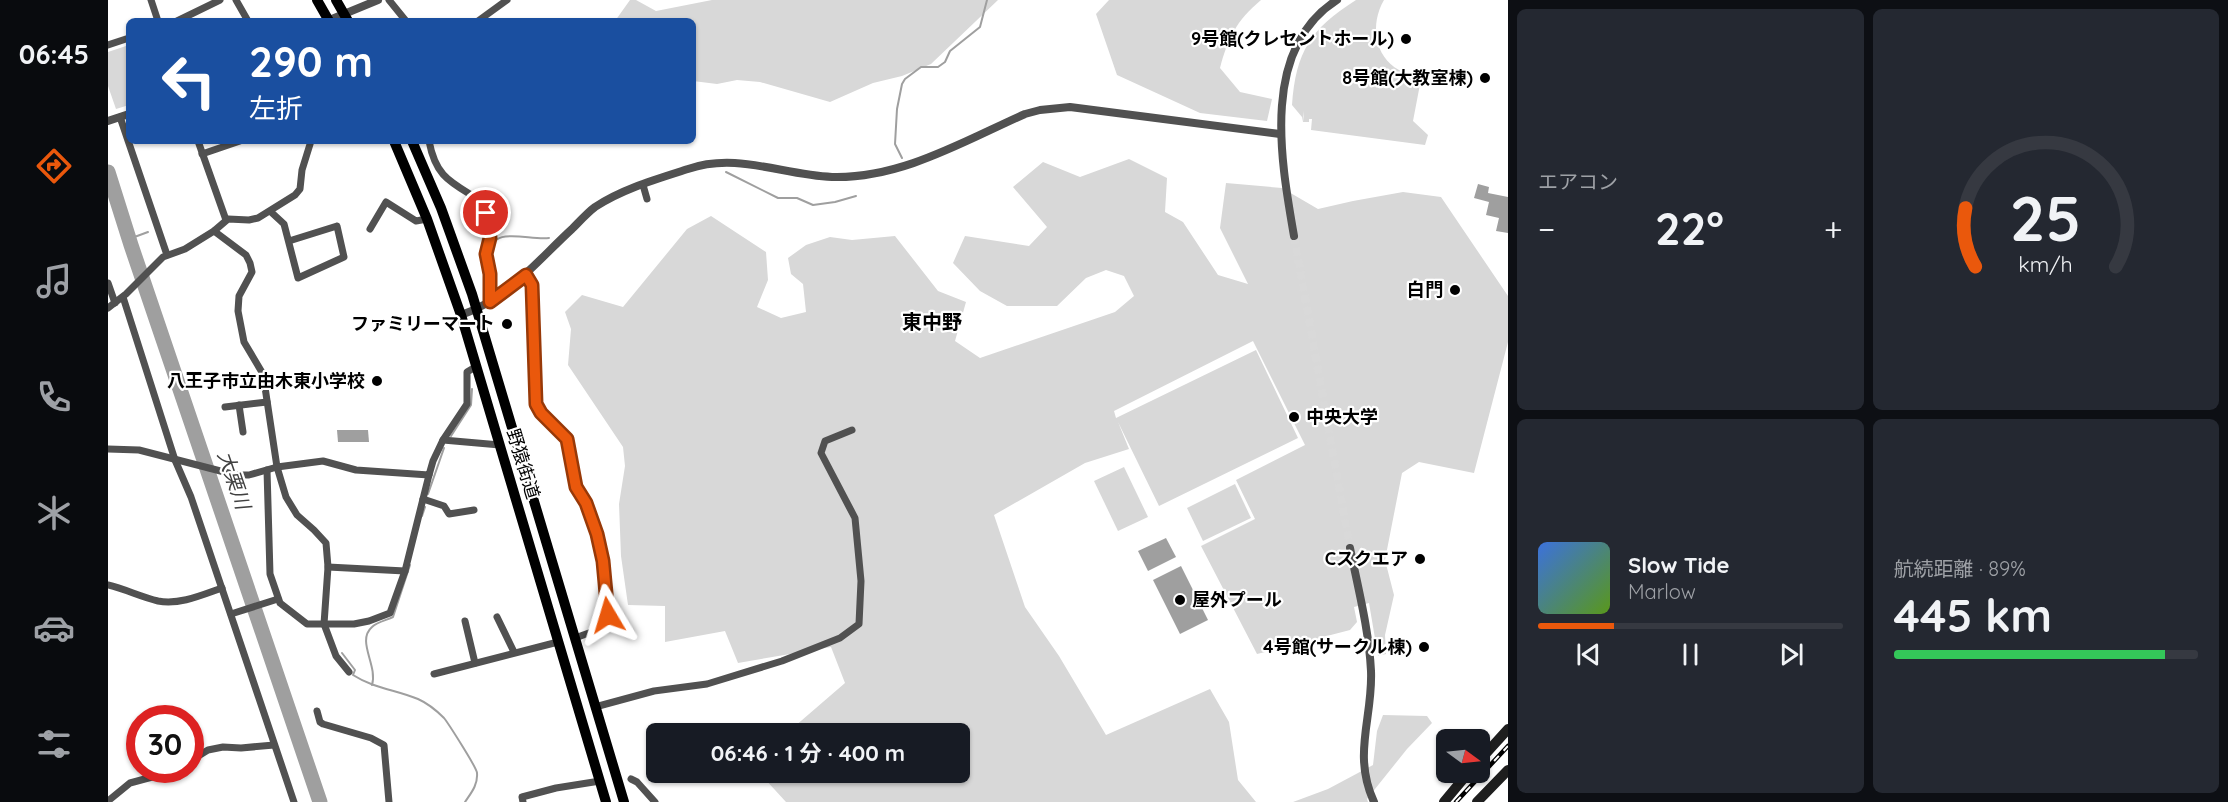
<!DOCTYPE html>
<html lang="ja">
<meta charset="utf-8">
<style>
body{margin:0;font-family:Quicksand,"Noto Sans JP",sans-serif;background:#242831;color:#f1f3f6;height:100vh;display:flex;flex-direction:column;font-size:22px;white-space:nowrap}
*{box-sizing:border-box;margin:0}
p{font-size:20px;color:#9ea1a6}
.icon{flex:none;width:33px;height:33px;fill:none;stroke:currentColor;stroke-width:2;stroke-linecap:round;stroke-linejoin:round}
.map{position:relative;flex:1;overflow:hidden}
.details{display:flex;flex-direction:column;gap:9px;padding:9px;background:#0d0f14;width:720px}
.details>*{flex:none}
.guide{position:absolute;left:18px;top:18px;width:570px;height:126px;border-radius:9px;box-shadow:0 2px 4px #0004;background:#1a4fa0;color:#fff;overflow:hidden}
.needle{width:39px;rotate:105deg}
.tools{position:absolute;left:1328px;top:729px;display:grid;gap:12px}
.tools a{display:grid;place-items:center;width:54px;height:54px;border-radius:9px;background:#171b24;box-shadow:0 2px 4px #0004;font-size:30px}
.speed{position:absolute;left:18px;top:705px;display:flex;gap:12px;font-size:30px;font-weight:700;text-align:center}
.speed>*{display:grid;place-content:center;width:78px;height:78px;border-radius:50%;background:#171b24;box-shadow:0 2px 4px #0004;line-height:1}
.speed .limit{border:9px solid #d22;background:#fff;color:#111}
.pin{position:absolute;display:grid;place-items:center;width:51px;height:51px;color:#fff;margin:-26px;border:3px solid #fff;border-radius:50%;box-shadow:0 2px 6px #0007}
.me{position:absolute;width:66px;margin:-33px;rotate:353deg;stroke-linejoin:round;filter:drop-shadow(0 0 4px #0008)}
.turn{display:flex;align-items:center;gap:21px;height:126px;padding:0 24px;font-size:27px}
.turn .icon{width:78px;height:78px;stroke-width:2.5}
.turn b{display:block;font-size:42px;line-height:51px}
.big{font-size:45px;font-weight:700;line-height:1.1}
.details .widget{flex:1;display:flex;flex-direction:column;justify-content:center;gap:9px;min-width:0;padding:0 21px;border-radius:9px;background:#242831}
.details .dial{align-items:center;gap:0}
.dial svg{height:156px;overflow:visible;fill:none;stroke:#363941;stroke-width:7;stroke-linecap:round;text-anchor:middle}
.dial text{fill:#f1f3f6;stroke:none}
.song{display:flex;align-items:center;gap:18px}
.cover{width:72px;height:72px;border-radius:9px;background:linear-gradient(135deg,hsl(220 70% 55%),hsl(90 70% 35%))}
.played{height:6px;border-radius:3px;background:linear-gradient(90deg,#ea580c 25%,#363941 25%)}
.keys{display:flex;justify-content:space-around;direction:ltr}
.heat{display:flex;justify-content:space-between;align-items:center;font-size:33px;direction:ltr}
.charge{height:9px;border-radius:4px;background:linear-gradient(90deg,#34c759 89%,#363941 0)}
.details .tiles{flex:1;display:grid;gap:9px;grid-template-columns:repeat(2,1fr)}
.trip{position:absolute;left:538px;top:723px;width:324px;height:60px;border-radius:9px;background:#171b24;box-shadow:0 2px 4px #0004;font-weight:700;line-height:60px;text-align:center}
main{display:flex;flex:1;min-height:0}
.tab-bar{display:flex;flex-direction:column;width:108px;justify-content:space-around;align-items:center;background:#090b0e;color:#9ea1a6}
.tab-bar .icon{width:42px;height:42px}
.tab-bar .selected{color:#ea580c}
.tab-bar b{font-size:27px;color:#f1f3f6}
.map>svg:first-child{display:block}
.green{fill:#d8d8d8}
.water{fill:#9f9f9f}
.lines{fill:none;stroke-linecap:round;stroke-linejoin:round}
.stream{stroke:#9f9f9f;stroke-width:2}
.river{stroke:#9f9f9f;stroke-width:15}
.tertiary-tunnel{stroke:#d9d9d9;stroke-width:8;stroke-dasharray:8 4;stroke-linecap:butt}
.minor{stroke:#515151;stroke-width:7}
.tertiary{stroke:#515151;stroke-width:8}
.secondary{stroke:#1e1e1e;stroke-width:10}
.primary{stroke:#000;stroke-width:10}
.rail-casing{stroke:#000;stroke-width:4.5}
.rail{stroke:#fff;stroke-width:2;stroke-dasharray:7;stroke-linecap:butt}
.route-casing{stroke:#983908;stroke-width:15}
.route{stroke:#ea580c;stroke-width:10}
.poi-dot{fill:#000;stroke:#fff;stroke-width:2}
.labels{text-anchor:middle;stroke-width:4.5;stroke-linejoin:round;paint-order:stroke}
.poi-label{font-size:18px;font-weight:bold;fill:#000;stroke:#fff;text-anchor:end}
.street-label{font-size:18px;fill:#000;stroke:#fff}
.neighbourhood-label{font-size:20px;font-weight:bold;fill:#000;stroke:#fff}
.water-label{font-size:20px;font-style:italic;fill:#404040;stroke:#fff}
</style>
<main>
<nav class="tab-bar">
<b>06:45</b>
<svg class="icon selected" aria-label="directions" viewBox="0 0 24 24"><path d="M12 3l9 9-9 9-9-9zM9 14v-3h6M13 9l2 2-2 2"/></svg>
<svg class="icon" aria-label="music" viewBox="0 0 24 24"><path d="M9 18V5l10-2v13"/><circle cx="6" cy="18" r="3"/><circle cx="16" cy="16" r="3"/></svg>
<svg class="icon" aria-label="phone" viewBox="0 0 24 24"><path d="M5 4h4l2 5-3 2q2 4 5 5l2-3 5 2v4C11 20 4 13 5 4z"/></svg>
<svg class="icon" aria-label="climate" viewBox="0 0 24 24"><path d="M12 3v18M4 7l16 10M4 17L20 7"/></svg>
<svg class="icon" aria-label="car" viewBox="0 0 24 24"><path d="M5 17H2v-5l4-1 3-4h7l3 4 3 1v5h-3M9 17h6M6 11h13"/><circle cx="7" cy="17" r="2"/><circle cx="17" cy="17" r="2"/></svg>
<svg class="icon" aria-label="filters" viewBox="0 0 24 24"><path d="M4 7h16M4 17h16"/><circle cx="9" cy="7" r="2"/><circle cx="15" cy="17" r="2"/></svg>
</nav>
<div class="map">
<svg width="1400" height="802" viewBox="0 0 1400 802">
<rect width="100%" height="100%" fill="#fff"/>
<!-- green -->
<g class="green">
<polygon points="522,0 528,0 548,11 604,0 890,0 823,64 794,76 765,83 722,102 652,82 629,80 609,84 585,81 585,21 507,21"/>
<path d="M1001,0H1153C1128,21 1120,38 1112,68L1132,92L1164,99L1159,121L1092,113L1009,75L988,14Z"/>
<path d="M1248,0H1276C1262,24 1266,56 1291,70C1298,74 1306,76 1313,79L1305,121L1320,135L1317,145L1203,130L1204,119H1201V122H1195L1196,111L1194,122V117L1184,105C1188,52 1202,29 1248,0Z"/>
<polygon points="21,45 21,105 8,109 0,86 0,52"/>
<polygon points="1021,159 1059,178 1057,212 1075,222 1110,275 1140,284 1112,228 1118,183 1174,188 1210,209 1245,201 1295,192 1333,197 1400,296 1400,342 1366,473 1311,462 1294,473 1277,560 1286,595 1277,635 1278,654 1270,656 1261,603 1246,607 1249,622 1242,630 1149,654 1093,546 1147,519 1128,480 1197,445 1145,341 1006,411 1008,418 1148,350 1190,438 1051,506 1010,422 1021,449 977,463 886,515 917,607 951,656 998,735 1102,689 1121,722 1130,780 1148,802 678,802 656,778 658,773 852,772 852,734 679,733 737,683 723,647 630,663 617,631 557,642 557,606 520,605 513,556 511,504 517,466 515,447 460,365 463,329 457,312 474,295 515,307 579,229 603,216 658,252 660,280 649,307 673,318 698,312 695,284 683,274 680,258 698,245 722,237 744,240 787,236 830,291 858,302 847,341 872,358 1007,312 1026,296 1016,276 998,270 978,278 949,306 899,306 872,291 845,263 857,236 921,246 939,227 905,187 935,162 972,177"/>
<polygon points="1016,467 1040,517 1010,531 986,481"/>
<polygon points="1127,484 1143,518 1095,541 1079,508"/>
<polygon points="1275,715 1319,716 1324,723 1299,749 1259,799 1260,802 1185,802 1220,789 1265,765 1269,731"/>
</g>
<!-- water -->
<g class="water">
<polygon points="1370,184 1381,187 1380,193 1400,197 1400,233 1388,231 1391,218 1378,215 1381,202 1366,198"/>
<polygon points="229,430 260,430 261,442 230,442"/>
<polygon points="1058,538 1068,557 1040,571 1030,551"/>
<polygon points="1073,566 1100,620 1072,634 1045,580"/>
</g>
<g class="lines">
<!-- stream -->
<g class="stream">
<polyline points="794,158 787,144 789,109 794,84 797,79 813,67 830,67 837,62 842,51 872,27 879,0"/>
<polyline points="618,172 670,198 689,198 705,205 727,202 748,196"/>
<polyline points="21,239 40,232"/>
<path d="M387,288C386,277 382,266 382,255C382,224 421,241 441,238"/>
<polyline points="343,436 363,405 364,389"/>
<polyline points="320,494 336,448"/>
<polyline points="314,516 317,507"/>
<path d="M234,653L247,670L245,675C265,688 288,690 310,699C319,703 329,711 336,718C340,723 369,768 369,773C370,785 363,793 357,802"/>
<path d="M264,685C270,665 248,641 264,627C269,622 279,620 285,617L302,565"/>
</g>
<!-- river -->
<polyline class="river" points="0,172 23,245 212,802"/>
<!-- tertiary-tunnel -->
<polyline class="tertiary-tunnel" points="1186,236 1242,548"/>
<!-- minor -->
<g class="minor">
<polyline points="43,0 50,21"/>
<polyline points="128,0 140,21"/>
<polyline points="281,0 298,21"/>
<polyline points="69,21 112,0"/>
<polyline points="370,21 399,0"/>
<polyline points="0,45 21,38"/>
<polyline points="12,117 59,255"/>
<polyline points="90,141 118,220"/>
<path d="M321,141C328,178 343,182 373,201L378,213L382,234L378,254L382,274V302"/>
<polyline points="94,154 132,141"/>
<polyline points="535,185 539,199"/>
<polyline points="163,212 176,224 190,278 236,257 229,226 181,241"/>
<polyline points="262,229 278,202 308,221 319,219"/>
<polyline points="106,231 138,255 142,263 144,272 131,296 130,311 136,342 155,374 169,467 178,497 189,515 206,530 218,543 220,567 216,624 228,656 241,672"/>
<polyline points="418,275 424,285 428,404 433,413 459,439 468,487 478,503 495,561 500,619 492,629 467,638"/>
<polyline points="0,283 7,303"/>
<polyline points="15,297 67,460 83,497 186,802"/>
<polyline points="0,308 18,294 55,257 77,249 106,231 120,219 141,220 150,218 187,195 192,189 194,170 203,141"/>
<polyline points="131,405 135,432"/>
<polyline points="117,407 159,402"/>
<polyline points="335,440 359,404 359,372 369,366"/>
<polyline points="0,449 31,450 128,475 141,475 169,467 215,461 248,470 321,475 325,461 335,440 392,445"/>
<polyline points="159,470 162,574 172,603 199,624 246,624 261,621 282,613 297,571 321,475"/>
<polyline points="315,499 336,506 341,514 366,510"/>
<polyline points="220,567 297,571"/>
<path d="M0,585C17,589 33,597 50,601C72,605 94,595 114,588"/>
<polyline points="123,614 170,599"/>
<polyline points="389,617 406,652"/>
<polyline points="357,621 367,663"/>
<polyline points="326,674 450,642"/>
<polyline points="487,707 546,691 599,684 674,661 732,638 751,624 753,581 747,518 713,453 717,441 744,430"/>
<polyline points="209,711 212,722 215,724 263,738 276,745 281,802"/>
<polyline points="82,761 100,750 115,747 133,748 166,745"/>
<polyline points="523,779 529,782 547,802"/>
<polyline points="0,801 22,783 70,770"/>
<polyline points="415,802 414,797 448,788 492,781"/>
</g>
<!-- tertiary -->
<g class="tertiary">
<polyline points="219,21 270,0"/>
<polyline points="0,121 21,114"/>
<path d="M1186,236C1173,161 1152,49 1229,0"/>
<path d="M353,315C400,299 429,261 464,229C471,222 479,213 487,207C514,189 549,179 580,169C629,152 674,175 724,177C793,179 856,141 917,114L932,110L962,107L1172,134"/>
<path d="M1242,548C1250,588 1261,630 1263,671C1265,718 1244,754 1266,802"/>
</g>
<!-- secondary -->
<g class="secondary">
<polyline points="1371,761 1400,729"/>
<polyline points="1336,802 1361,772"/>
<polyline points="1369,802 1400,770"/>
</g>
<!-- primary -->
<g class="primary">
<polyline points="209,0 221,21"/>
<polyline points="228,0 240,21"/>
<polyline points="286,141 319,219 353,315 498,802"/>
<polyline points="304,141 333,208 364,294 516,802"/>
</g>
<!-- rail casing -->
<g class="rail-casing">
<polyline id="rail" points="1348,802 1400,746"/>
</g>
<!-- rail -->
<use href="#rail" class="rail"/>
</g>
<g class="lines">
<!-- route casing -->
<g class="route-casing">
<polyline id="route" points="378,213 382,238 378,254 382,274 382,302 418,275 424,285 428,404 433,413 459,439 468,487 478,503 489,534 495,561 500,615"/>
</g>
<!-- route -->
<use href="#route" class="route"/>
</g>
<!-- markers -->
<g class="poi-dot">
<circle cx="1298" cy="39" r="6"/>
<circle cx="1377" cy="78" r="6"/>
<circle cx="1347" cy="290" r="6"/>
<circle cx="399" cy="324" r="6"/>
<circle cx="269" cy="381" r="6"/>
<circle cx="1186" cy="417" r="6"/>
<circle cx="1312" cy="559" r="6"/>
<circle cx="1072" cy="600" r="6"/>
<circle cx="1316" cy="647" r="6"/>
</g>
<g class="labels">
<!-- poi labels -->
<g class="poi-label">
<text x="1286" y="45">9号館(クレセントホール)</text>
<text x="1365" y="84">8号館(大教室棟)</text>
<text x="1335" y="296">白門</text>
<text x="387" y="330">ファミリーマート</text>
<text x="257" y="387">八王子市立由木東小学校</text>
<text x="1198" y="423" text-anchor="start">中央大学</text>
<text x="1300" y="565">Cスクエア</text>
<text x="1084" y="606" text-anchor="start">屋外プール</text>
<text x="1304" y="653">4号館(サークル棟)</text>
</g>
<!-- street labels -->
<g class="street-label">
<text transform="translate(415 464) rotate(73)" y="6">野猿街道</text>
</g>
<!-- neighbourhood labels -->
<g class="neighbourhood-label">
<text x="824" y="329">東中野</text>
</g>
<!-- water labels -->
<g class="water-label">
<text transform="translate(126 480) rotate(71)" y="7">大栗川</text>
</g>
</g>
</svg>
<div class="tools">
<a><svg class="needle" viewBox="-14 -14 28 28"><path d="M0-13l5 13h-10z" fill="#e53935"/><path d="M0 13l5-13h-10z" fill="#9ea1a6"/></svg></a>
</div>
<div class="speed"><div class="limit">30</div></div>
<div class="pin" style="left:378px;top:213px;background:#d93025"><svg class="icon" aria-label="arrive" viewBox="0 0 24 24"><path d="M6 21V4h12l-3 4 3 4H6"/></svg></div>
<svg class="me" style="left:500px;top:615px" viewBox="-20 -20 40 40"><path d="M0-17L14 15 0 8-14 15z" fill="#ea580c" stroke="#fff" stroke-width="4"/></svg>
<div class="trip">06:46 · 1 分 · 400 m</div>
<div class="guide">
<div class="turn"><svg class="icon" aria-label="left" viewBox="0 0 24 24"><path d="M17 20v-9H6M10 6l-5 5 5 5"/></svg><div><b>290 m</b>左折</div></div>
</div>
</div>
<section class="details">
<div class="tiles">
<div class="widget"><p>エアコン</p>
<div class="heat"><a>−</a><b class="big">22°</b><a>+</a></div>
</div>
<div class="widget dial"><svg viewBox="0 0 100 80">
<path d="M14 69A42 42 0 1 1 86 69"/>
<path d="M14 69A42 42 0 0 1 9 39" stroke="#ea580c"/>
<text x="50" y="56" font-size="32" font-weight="700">25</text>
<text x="50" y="72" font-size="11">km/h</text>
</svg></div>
<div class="widget">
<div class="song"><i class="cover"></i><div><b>Slow Tide</b><p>Marlow</p></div></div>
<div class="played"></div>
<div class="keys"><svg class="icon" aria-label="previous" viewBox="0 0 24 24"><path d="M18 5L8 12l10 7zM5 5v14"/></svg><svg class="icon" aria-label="pause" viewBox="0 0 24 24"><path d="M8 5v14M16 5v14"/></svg><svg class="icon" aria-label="next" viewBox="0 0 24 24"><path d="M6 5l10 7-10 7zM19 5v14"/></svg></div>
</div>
<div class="widget"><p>航続距離 · 89%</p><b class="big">445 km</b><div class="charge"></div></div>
</div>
</section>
</main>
